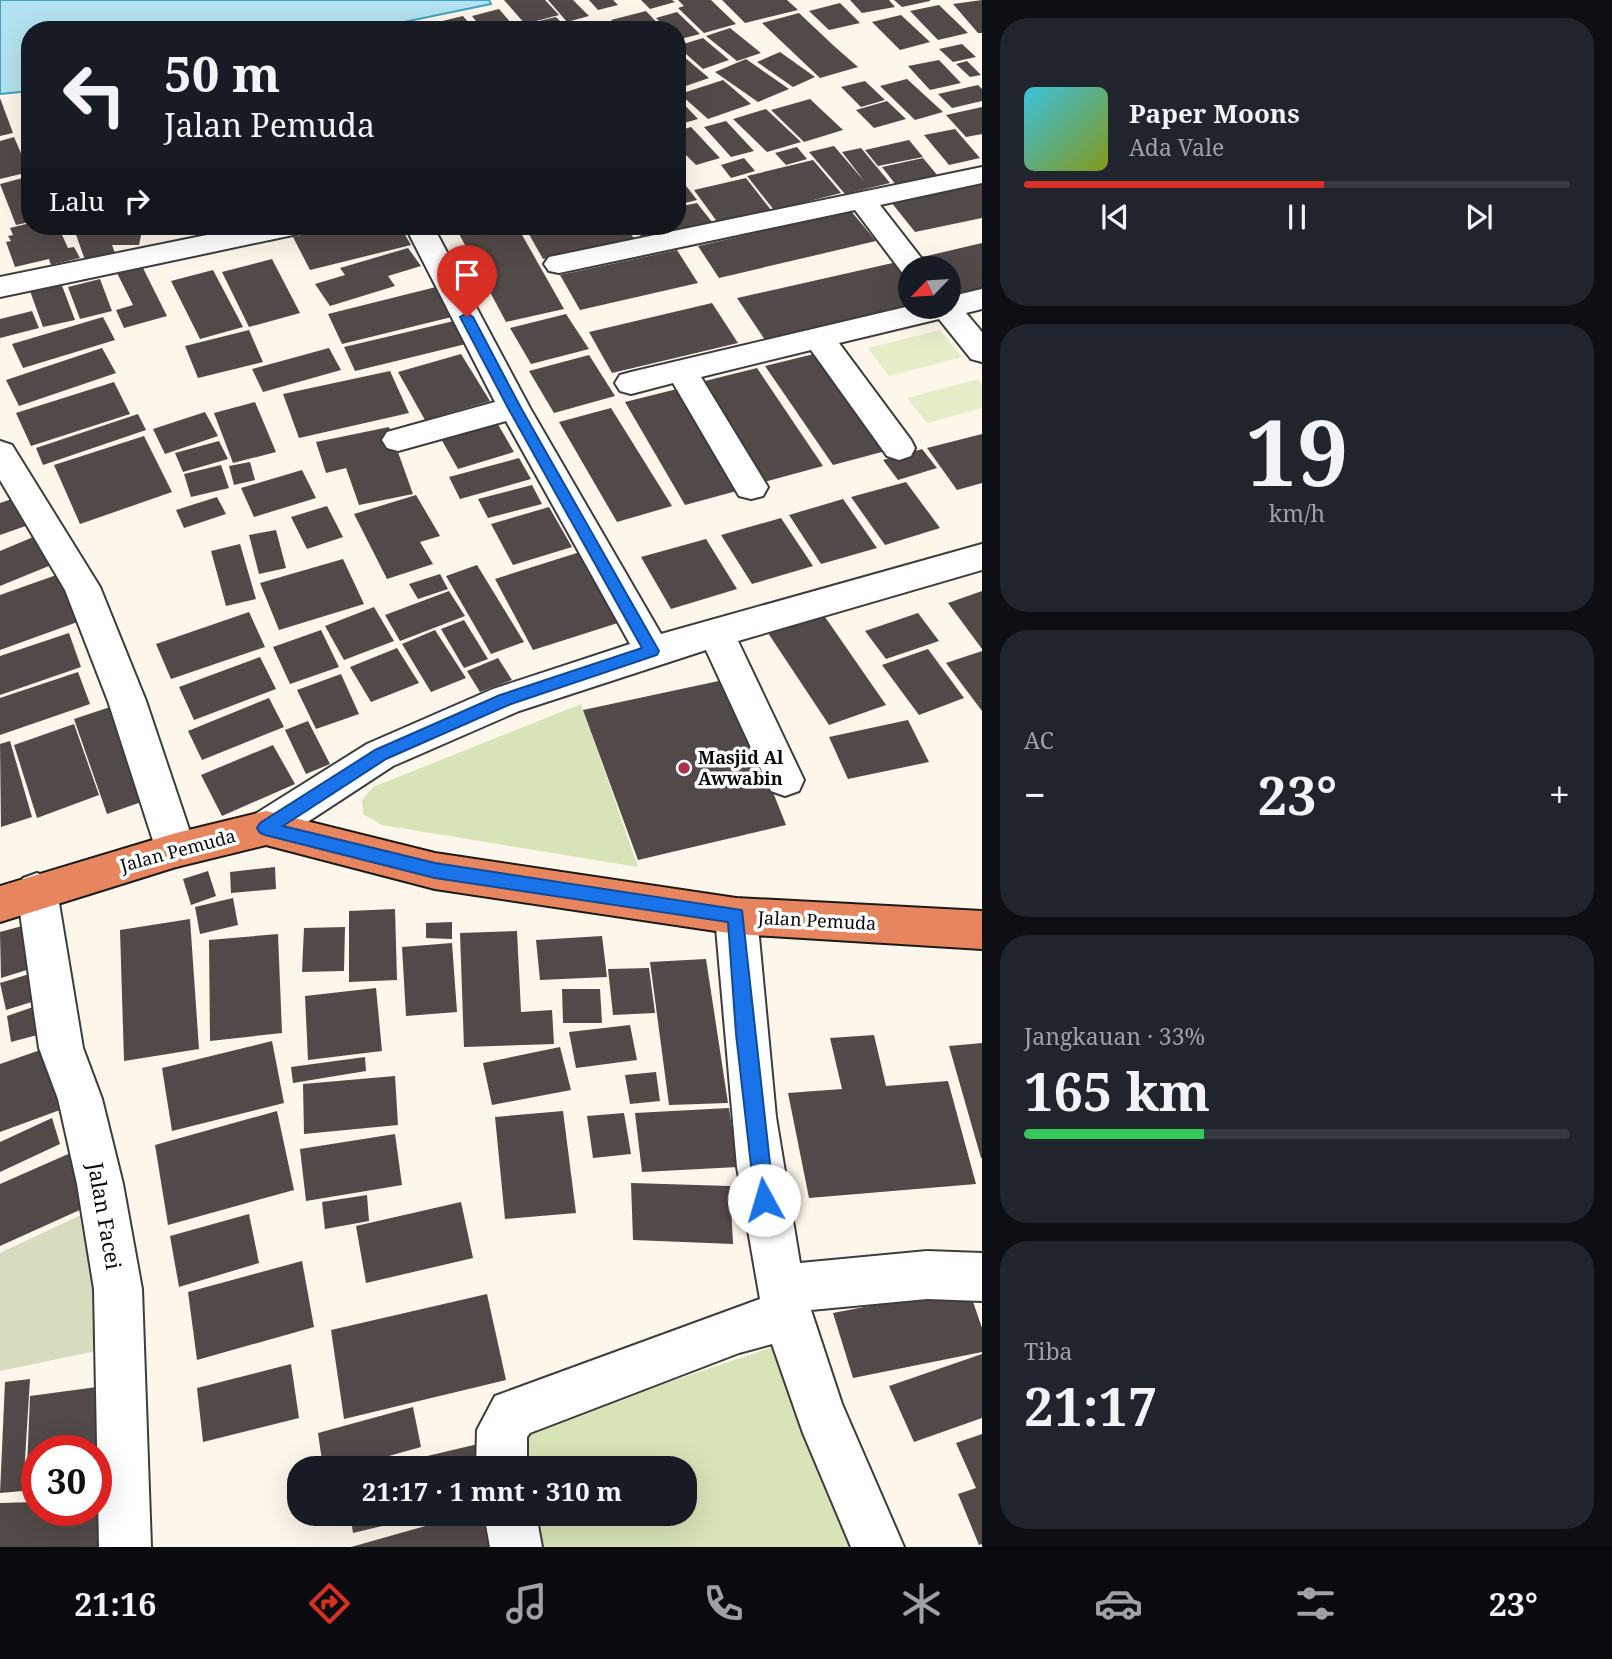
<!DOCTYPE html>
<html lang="id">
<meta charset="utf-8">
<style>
body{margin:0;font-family:"Noto Serif",serif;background:#20242c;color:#f1f3f6;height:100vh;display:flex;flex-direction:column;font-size:26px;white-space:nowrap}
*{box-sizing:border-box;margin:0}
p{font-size:23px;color:#9ea1a6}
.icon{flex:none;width:38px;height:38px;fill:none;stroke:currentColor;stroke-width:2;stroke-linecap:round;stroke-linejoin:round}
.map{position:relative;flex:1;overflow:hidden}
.drawer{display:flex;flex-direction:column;gap:18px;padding:18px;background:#0d0f14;width:630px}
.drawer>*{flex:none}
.top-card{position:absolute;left:21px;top:21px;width:665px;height:214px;border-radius:28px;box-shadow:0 7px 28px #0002;background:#171b24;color:#f1f3f6;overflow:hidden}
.needle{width:46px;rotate:245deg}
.tools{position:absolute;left:898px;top:256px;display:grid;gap:14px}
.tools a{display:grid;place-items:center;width:63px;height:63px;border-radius:50%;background:#171b24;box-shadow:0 7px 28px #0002;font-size:35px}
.speed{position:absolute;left:21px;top:1435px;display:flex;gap:14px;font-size:35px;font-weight:700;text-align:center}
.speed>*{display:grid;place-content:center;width:91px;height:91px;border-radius:50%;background:#171b24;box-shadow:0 7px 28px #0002;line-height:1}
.speed .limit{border:10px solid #d22;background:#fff;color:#111}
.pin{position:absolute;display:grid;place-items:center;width:60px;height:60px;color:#fff;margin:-72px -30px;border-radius:50% 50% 50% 0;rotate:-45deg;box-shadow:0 0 7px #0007}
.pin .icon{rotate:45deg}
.me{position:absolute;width:77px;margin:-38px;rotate:354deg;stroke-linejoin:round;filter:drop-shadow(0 0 5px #0008)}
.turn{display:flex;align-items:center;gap:24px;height:147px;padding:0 28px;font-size:32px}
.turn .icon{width:91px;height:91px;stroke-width:2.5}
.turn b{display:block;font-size:49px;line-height:60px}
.then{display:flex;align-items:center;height:66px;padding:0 28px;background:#0003;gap:14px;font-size:26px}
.big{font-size:52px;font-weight:700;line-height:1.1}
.drawer .widget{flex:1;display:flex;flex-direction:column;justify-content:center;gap:10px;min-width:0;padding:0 24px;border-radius:28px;background:#20242c}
.drawer .dial{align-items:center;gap:0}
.dial b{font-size:91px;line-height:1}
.song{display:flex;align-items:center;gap:21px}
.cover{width:84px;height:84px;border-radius:10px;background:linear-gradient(135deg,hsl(190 70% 55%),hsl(70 70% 35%))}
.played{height:7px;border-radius:4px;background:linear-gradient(90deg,#d93025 55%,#363941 55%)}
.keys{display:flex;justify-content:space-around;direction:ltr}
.heat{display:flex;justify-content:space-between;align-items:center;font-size:38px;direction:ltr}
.charge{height:10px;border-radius:5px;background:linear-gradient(90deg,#34c759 33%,#363941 0)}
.trip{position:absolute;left:287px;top:1456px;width:410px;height:70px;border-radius:28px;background:#171b24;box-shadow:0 7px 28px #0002;font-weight:700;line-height:70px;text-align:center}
.tabs{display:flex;height:112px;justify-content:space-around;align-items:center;background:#090b0e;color:#9ea1a6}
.tabs .icon{width:49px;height:49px}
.tabs .on{color:#d93025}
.tabs b{font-size:32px;color:#f1f3f6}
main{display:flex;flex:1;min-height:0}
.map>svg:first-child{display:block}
.green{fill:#d6e4b7}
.cemetery{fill:#d7dcbe}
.pitch{fill:#e5ecc8}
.water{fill:#b3e3f0;stroke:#41a3c0;stroke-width:2}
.building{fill:#524a48}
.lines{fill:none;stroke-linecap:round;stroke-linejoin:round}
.minor-casing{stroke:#3d3d3d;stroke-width:4}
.highway-casing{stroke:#1b1b1b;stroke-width:4}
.minor{fill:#fff;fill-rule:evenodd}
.highway{fill:#e7865e;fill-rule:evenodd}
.route{fill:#1a73e8;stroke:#114b97;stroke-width:2}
.poi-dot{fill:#ad304b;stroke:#fff;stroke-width:2.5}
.labels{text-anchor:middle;stroke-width:7;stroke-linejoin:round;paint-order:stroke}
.poi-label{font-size:18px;font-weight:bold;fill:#0a0a0a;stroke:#fff;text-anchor:start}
.street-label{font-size:18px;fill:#0a0a0a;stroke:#fff}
.near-street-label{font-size:21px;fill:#0a0a0a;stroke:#fff}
</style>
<main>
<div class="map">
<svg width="982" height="1547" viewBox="0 0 982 1547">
<rect width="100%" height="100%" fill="#fdf6ea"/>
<!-- green -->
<g class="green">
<polygon points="581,704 638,867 382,825 363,814 362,800 373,787"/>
<polygon points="773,1347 854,1547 530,1547 525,1514 684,1514 684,1468 518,1468 513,1440 528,1430"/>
</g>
<!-- cemetery -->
<polygon class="cemetery" points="83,1214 101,1350 0,1371 0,1253"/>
<!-- pitch -->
<g class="pitch">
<polygon points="940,330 962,357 889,376 868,348"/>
<polygon points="978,379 982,384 982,408 927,423 907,398"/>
</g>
<!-- water -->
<polygon class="water" points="0,0 489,0 491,4 365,30 266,30 242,23 224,23 174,30 30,30 30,91 0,94"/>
<!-- building -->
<g class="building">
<polygon points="504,0 545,0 559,15 525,24"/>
<polygon points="548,0 573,0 589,16 567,22"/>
<polygon points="589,0 613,0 618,5 598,10"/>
<polygon points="641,0 672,0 675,2 650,9"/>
<polygon points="678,0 711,0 736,24 704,33 678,8 684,6"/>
<polygon points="722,0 787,0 798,10 745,23"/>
<polygon points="850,0 889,0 895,7 862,13"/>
<polygon points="894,0 930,0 930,1 902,7"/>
<polygon points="982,0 982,33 978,33 953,4"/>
<polygon points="840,3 860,23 829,30 809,11"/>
<polygon points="939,5 968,33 938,40 910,11"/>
<polygon points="499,9 517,30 483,30 472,16"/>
<polygon points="646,11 664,30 620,30 611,20"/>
<polygon points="677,12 700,34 677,40 677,30 668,30 656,18"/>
<polygon points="799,13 834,46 858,67 820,78 762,23"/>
<polygon points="901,15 930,42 900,50 872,22"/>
<polygon points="463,16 475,30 444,30 438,22"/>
<polygon points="556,17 565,26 551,30 526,30 522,25"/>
<polygon points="300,21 305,30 284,30 281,25"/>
<polygon points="607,21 615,30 576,30 576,29"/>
<polygon points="730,28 761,53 737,61 706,36"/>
<polygon points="703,38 729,60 703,69 677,46"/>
<polygon points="962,44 976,57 953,62 939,49"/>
<polygon points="677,51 709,78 677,89"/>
<polygon points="780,52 815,77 793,87 757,62"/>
<polygon points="746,59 789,89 758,102 715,72"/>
<polygon points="939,60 961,83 930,90 908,66"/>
<polygon points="967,61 981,75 970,77 956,64"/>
<polygon points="907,79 943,112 915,120 880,86"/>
<polygon points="723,80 751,104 708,119 680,94"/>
<polygon points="865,81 885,100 861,107 841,87"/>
<polygon points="978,85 982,89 982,101 952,108 938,94"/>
<polygon points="677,97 698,119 677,125"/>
<polygon points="0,98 13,133 0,136"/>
<polygon points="810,99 843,130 804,142 771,110"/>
<polygon points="887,101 906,119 874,128 856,110"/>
<polygon points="982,107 982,134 966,137 946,115"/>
<polygon points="766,109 801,142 767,152 733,119"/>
<polygon points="726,121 754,151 731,157 704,127"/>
<polygon points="691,127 720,158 696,165 677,146 677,131"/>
<polygon points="955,129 980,158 949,165 924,135"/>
<polygon points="14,137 29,172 0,179 0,141"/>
<polygon points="909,140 923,157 878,166 865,150"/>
<polygon points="834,146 865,182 842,152 861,148 890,183 845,194 809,152"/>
<polygon points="797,147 807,159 786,165 775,153"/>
<polygon points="744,158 755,171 731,178 721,165"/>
<polygon points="923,158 938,176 896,185 882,167"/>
<polygon points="813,160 841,193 774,210 747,176"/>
<polygon points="677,174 697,200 677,205"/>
<polygon points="30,176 30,222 16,225 0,184"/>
<polygon points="746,178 771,210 718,223 694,190"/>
<polygon points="982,183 982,218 915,232 891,202"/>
<polygon points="697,203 712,222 643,239 633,226 677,226 677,207"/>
<polygon points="851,211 876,241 719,278 698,246"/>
<polygon points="30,223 30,226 58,226 68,248 74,247 80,258 51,265 49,259 15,267 6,242 11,241 8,236 13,235 10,228"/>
<polygon points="73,226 143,226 139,245 112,245 116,256 86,263"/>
<polygon points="338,226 400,226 411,245 310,270 293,237"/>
<polygon points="490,226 517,226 564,309 506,322 458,232"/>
<polygon points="542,226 626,226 635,240 543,259 526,229"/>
<polygon points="982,243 982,294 948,302 948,268 921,268 914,259"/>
<polygon points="408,248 421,266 388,276 395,286 330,306 315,284 345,275 340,268"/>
<polygon points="677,250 698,283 580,310 560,275"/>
<polygon points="272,259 300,313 249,327 222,272"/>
<polygon points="897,262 910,280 910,307 765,340 737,298"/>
<polygon points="141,264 167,316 124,328 116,310 133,305 116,271"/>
<polygon points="213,270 243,327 200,339 171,281"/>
<polygon points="100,279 112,311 80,319 68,287"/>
<polygon points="61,283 75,320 43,327 30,291"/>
<polygon points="444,285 460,315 342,344 328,314"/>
<polygon points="712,303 738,343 612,373 589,332"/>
<polygon points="32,311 39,328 0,338 0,319"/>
<polygon points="566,314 589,349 531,364 510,328"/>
<polygon points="103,317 115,340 23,368 12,344"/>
<polygon points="458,320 470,343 355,371 344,347"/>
<polygon points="249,330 263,362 198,378 185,346"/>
<polygon points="102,348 116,373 19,406 6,380"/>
<polygon points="329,348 341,370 263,392 252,369"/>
<polygon points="822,352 893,449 833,465 765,366"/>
<polygon points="461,354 490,401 425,420 398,372"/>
<polygon points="589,355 615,396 554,413 529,371"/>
<polygon points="757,368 823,466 764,482 701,382"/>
<polygon points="390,371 409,413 299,438 283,394"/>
<polygon points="114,382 130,414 31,446 16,413"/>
<polygon points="681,388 744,489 685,505 625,402"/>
<polygon points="255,402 276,452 233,463 214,413"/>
<polygon points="611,408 672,506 617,522 559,422"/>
<polygon points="205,412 218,436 165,454 153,429"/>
<polygon points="138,414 146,430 43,465 36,448"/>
<polygon points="496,421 514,452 458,469 440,437"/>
<polygon points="389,427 413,494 359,505 346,468 326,473 316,442"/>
<polygon points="982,434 982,483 957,490 927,448"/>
<polygon points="144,436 172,492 80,524 54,465"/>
<polygon points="219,441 228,459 183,472 175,453"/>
<polygon points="922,449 937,468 898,480 883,460"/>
<polygon points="519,458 531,479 460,499 449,477"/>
<polygon points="250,462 255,480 234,485 229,466"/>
<polygon points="221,465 229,488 191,497 184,474"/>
<polygon points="302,470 316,498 254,517 241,488"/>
<polygon points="906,482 940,528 885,545 851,497"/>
<polygon points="532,485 542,504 488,518 478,499"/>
<polygon points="24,495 37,522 0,535 0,503"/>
<polygon points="416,495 440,536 420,542 433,564 387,579 354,514"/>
<polygon points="217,497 226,514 184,528 176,510"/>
<polygon points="843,499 877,548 821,564 789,515"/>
<polygon points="327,506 343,537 307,549 291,517"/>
<polygon points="549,507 572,547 513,565 491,524"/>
<polygon points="781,518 813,566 752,584 721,535"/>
<polygon points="276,530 286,568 259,574 249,535"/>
<polygon points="45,532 61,561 0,586 0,551"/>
<polygon points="706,539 737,589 671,609 641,557"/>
<polygon points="240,544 256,599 226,606 211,551"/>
<polygon points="580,552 621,622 533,650 495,579"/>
<polygon points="343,559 364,604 279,630 260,583"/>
<polygon points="477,565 524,642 491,654 446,576"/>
<polygon points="62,573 83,620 0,650 0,595"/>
<polygon points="440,574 448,589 418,599 409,584"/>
<polygon points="449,591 465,616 400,641 385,615"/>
<polygon points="982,591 982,649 948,603"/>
<polygon points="374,607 394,641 344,660 325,626"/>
<polygon points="249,612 265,647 171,679 156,644"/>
<polygon points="918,613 939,641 886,659 865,631"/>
<polygon points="823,614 886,705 829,725 768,633"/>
<polygon points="464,620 488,659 464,668 441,629"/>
<polygon points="321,630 339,667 290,684 273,647"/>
<polygon points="435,630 466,678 431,692 402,644"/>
<polygon points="69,633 81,667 0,695 0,656"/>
<polygon points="397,648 419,683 371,702 350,667"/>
<polygon points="928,649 964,698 919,715 882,665"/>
<polygon points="982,651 982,711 946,663"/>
<polygon points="260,657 276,689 194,720 179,687"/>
<polygon points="498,658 512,680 480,692 467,671"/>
<polygon points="78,672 90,704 0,735 0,698"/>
<polygon points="341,674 359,714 316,729 297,690"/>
<polygon points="728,679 786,825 638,860 583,710"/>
<polygon points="269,698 284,727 202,760 188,731"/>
<polygon points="119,704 153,798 107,814 74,719"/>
<polygon points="908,720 929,762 848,779 829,737"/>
<polygon points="308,721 330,764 306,774 285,730"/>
<polygon points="74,724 99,795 37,818 14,745"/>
<polygon points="10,741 32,817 1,827 0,744"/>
<polygon points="273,745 295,784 222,816 201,775"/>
<polygon points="275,867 276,889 231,893 230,872"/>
<polygon points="208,871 216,896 191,905 183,879"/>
<polygon points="233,898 238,925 200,934 195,907"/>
<polygon points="395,909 397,980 349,982 349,911"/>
<polygon points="190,919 199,1049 124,1061 120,930"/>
<polygon points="452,922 452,939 426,938 426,923"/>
<polygon points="22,926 30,969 1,978 0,932"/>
<polygon points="345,927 344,971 302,972 304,928"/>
<polygon points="517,931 521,1012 552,1010 554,1044 464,1047 460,933"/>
<polygon points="278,934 282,1033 210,1041 209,940"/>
<polygon points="602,936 607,977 540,980 536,940"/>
<polygon points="452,943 457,1012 406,1016 402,947"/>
<polygon points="706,959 728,1103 669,1105 650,962"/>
<polygon points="649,968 655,1013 613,1015 608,969"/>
<polygon points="36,972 41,999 6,1010 0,983"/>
<polygon points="376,988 382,1051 308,1060 305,996"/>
<polygon points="562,989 600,989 602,1023 563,1023"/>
<polygon points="36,1006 41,1034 11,1042 7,1016"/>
<polygon points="630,1025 637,1060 576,1068 569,1032"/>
<polygon points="874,1035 886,1086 948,1081 976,1184 809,1198 788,1093 842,1089 830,1038"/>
<polygon points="272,1041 284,1103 172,1131 162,1068"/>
<polygon points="982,1043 982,1158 981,1158 949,1046"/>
<polygon points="560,1047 571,1090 492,1105 483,1063"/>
<polygon points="46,1048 60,1110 0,1132 0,1064"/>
<polygon points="365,1057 366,1071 293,1083 291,1067"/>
<polygon points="656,1072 660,1101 630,1104 625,1075"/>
<polygon points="395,1076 398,1125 304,1134 303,1084"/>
<polygon points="729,1108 738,1167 642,1172 635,1113"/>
<polygon points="277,1111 294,1190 168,1225 155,1145"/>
<polygon points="563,1111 576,1213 505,1219 495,1117"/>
<polygon points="624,1113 631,1154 593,1158 587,1116"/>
<polygon points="52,1118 60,1144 0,1172 0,1142"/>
<polygon points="395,1134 402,1185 306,1201 300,1149"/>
<polygon points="75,1151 93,1204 0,1246 0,1184"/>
<polygon points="631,1183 730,1186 733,1244 633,1240"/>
<polygon points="367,1195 369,1221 325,1229 322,1202"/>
<polygon points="461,1202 473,1258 366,1283 356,1226"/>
<polygon points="249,1214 259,1263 179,1287 170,1236"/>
<polygon points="302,1261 314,1327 197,1360 188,1292"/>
<polygon points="968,1287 982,1328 982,1352 853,1378 833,1313"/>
<polygon points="487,1294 506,1380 344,1419 331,1330"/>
<polygon points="982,1354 982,1418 914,1442 889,1386"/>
<polygon points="291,1364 299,1418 203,1442 197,1388"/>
<polygon points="30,1379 23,1491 0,1493 5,1382"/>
<polygon points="97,1387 96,1451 37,1451 37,1491 26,1492 30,1396"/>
<polygon points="413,1407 421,1447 346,1468 323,1468 318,1433"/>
<polygon points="982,1434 982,1544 979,1545 958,1494 976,1488 956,1443"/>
<polygon points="478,1444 483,1468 382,1468 381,1467"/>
<polygon points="96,1499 105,1499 101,1547 0,1547 0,1503 37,1502 37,1510 96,1510"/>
<polygon points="350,1514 428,1514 428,1515 353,1533"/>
<polygon points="468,1514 496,1514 503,1547 351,1547"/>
</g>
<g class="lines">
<!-- minor casing -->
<g class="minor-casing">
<g id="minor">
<polygon points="982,167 982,183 880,205 929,268 910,268 910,276 904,275 855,210 559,273 549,271 544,264 549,257 559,255"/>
<polygon points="251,226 307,226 303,232 293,235 0,297 0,277"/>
<polygon points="405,226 433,226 530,408 661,634 982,544 982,570 738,641 804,780 799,791 785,796 771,791 706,650 519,711 393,766 280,840 266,845 252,840 246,828 252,816 367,744 493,689 630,644 506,421 398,451 387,448 382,440 387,432 495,402"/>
<polygon points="982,289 982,309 966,313 982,332 982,362 971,359 939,319 839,343 911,440 915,448 911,456 899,460 887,456 811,350 701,377 768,487 763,496 751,499 739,496 673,383 631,394 620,391 615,383 620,375 631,372 910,306 948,306 948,297"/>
<polygon points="0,441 12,445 100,587 146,701 196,850 190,862 176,867 162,862 156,850 108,701 65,590 0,480"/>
<polygon points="37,873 51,878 57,891 83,1048 102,1099 123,1184 142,1289 151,1547 99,1547 94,1289 77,1184 58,1099 39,1048 17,891 23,878"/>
<polygon points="736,898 751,903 757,916 776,1117 800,1263 927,1251 982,1253 982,1301 927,1299 811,1310 842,1404 904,1547 851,1547 803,1433 772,1344 739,1353 530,1433 527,1437 527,1468 476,1468 477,1430 495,1396 760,1299 737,1167 715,916 721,903"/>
<polygon points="484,1514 536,1514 542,1547 490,1547"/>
</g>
</g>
<!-- highway casing -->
<g class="highway-casing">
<polygon id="highway" points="266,811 435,853 736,898 982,911 982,949 736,934 435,889 266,845 176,867 0,922 0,886 176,833"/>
</g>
<!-- minor -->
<use href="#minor" class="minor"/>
<!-- highway -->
<use href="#highway" class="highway"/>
</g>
<!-- route -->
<polygon class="route" points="467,313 473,317 521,408 659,651 657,655 511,704 386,759 283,826 435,863 742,910 774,1200 771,1207 764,1210 757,1207 755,1200 736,1034 728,922 435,878 265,835 260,833 257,828 260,823 375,750 500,695 642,648 508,408 460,317"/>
<!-- markers -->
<circle class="poi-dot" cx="684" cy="768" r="7"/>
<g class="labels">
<!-- poi labels -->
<g class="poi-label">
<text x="698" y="764">Masjid Al<tspan x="698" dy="21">Awwabin</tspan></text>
</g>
<!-- street labels -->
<g class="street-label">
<text transform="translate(178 851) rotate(-15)" y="6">Jalan Pemuda</text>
<text transform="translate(817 921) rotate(3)" y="6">Jalan Pemuda</text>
</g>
<!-- near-street labels -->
<g class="near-street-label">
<text transform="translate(104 1216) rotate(80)" y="7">Jalan Facei</text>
</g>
</g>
</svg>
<div class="tools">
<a><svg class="needle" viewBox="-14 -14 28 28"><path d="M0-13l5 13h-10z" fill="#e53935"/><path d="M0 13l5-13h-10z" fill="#9ea1a6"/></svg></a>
</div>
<div class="speed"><div class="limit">30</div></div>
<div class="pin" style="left:467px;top:317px;background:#d93025"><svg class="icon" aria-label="arrive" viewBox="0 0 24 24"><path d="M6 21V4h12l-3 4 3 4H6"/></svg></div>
<svg class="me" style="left:764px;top:1200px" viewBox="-20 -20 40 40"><circle r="19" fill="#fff"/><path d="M0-13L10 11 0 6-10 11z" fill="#1a73e8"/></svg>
<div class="trip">21:17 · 1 mnt · 310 m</div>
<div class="top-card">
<div class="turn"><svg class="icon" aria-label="left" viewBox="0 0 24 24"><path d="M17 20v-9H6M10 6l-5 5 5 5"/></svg><div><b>50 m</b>Jalan Pemuda</div></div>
<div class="then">Lalu<svg class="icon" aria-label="right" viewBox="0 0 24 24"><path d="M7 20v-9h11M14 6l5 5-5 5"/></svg></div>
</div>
</div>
<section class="drawer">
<div class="widget">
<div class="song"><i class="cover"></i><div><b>Paper Moons</b><p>Ada Vale</p></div></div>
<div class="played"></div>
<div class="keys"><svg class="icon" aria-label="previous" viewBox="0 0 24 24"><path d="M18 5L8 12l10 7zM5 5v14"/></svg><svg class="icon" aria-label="pause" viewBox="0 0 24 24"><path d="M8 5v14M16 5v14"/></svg><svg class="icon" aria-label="next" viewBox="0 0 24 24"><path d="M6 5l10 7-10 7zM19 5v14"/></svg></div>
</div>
<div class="widget dial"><b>19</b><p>km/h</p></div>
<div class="widget"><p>AC</p>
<div class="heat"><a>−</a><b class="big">23°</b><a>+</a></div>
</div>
<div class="widget"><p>Jangkauan · 33%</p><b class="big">165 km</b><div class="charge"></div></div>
<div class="widget"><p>Tiba</p><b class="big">21:17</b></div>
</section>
</main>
<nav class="tabs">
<b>21:16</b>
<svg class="icon on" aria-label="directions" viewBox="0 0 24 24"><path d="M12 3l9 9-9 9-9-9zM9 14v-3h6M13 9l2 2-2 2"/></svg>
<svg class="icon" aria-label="music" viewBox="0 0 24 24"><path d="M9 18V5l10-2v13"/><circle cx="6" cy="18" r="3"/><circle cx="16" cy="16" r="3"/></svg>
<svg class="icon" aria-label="phone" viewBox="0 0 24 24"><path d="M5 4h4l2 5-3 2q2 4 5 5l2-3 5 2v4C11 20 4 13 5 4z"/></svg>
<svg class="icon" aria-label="climate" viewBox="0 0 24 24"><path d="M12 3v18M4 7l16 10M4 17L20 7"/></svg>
<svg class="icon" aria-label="car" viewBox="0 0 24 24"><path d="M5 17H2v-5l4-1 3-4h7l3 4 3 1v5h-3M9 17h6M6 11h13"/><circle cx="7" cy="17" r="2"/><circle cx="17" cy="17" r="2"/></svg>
<svg class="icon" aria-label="filters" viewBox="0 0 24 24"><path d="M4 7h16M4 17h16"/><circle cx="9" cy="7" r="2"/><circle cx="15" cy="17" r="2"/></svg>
<b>23°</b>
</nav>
